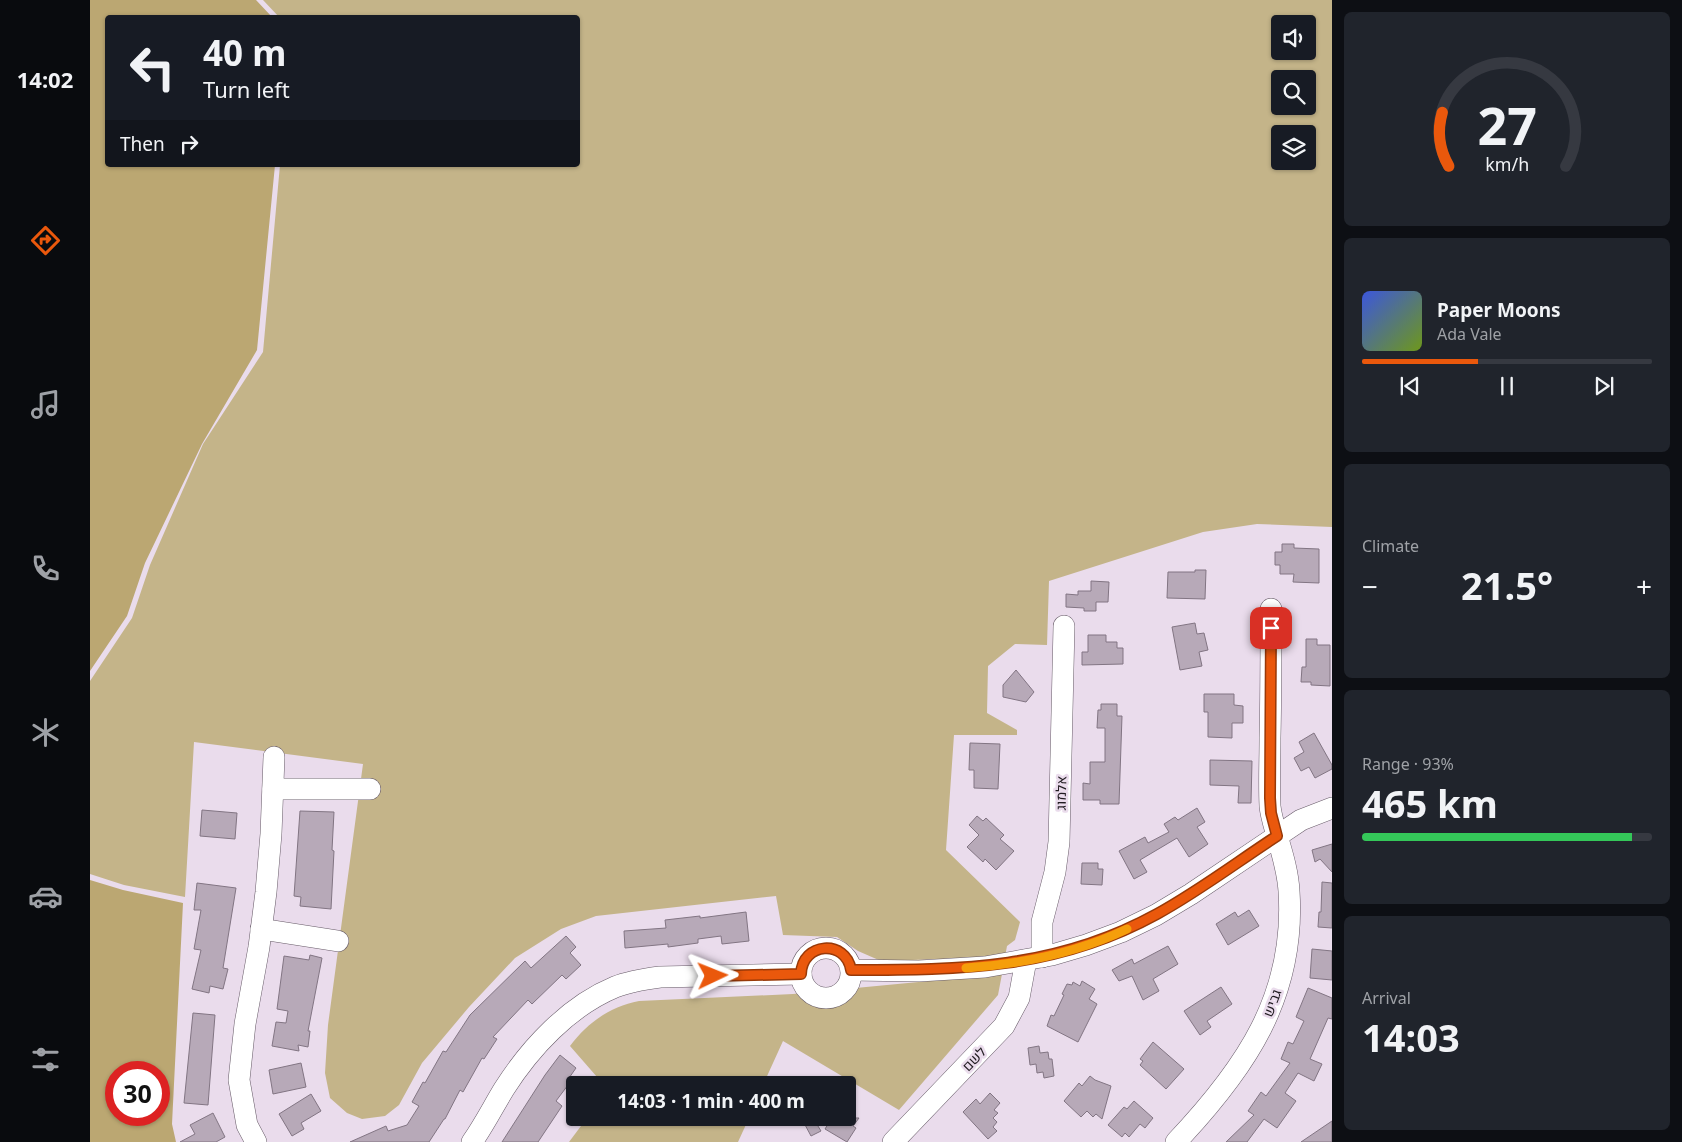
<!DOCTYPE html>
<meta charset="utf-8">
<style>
body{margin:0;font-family:"Noto Sans",Heebo,sans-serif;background:#20242c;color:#f1f3f6;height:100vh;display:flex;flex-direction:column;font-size:19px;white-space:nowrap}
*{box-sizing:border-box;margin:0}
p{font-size:16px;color:#9ea1a6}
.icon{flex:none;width:28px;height:28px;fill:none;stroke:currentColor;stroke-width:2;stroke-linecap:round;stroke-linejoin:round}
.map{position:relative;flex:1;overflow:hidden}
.panel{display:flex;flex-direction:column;gap:12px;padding:12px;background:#0d0f14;width:350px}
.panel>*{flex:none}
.hud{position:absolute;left:15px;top:15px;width:475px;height:152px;border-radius:5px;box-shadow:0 1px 4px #0004;background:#171b24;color:#f1f3f6;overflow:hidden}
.buttons{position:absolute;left:1181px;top:15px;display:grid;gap:10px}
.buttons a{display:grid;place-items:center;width:45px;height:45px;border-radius:5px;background:#171b24;box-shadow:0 1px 4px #0004;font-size:25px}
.speed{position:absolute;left:15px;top:1061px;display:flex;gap:10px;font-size:25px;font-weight:700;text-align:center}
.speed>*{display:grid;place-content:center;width:65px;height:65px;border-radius:50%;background:#171b24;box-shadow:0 1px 4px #0004;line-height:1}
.speed .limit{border:8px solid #d22;background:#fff;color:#111}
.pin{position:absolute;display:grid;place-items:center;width:42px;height:42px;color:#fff;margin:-21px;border-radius:10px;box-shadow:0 2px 8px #0006}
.me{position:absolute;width:55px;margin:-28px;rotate:88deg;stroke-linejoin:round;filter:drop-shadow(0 0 4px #0008)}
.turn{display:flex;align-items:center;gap:18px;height:105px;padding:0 15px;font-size:22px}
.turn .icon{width:65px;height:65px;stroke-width:2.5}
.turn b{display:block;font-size:35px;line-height:42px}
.then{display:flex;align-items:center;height:48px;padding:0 15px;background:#0003;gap:10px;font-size:19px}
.big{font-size:38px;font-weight:700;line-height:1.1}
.panel .widget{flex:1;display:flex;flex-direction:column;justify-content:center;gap:8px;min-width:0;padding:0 18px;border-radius:8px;background:#20242c}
.panel .dial{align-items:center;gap:0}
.dial svg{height:130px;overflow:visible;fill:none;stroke:#363941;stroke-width:7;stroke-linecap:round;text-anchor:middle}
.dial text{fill:#f1f3f6;stroke:none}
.song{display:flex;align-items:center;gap:15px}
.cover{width:60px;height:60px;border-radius:8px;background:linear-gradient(135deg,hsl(230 70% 55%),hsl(80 70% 35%))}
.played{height:5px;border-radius:2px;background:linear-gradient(90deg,#ea580c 40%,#363941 40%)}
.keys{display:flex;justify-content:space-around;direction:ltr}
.heat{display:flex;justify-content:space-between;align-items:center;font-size:28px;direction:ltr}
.charge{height:8px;border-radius:4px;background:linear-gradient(90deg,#34c759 93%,#363941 0)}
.trip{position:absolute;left:476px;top:1076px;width:290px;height:50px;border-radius:5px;background:#171b24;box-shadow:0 1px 4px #0004;font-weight:700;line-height:50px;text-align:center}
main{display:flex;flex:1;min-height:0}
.menu{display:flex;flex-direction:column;width:90px;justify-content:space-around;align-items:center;background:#090b0e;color:#9ea1a6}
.menu .icon{width:35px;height:35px}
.menu .on{color:#ea580c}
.menu b{font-size:22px;color:#f1f3f6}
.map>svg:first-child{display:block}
.green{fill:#c4b489;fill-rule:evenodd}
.forest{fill:#bba772;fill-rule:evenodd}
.building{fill:#b7a9b8;stroke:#827583}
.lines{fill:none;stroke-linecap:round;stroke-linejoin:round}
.minor-casing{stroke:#675b68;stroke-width:22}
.minor{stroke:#fff;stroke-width:21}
.route-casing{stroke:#983908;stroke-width:12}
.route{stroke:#ea580c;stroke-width:9}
.slow{stroke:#f59e0b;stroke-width:9}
.labels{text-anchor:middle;stroke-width:5;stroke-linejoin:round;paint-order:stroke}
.street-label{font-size:14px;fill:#211c21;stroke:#eadcec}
</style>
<main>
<nav class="menu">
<b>14:02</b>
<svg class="icon on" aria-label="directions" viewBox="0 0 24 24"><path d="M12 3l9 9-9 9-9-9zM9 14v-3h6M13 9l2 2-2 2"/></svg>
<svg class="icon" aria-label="music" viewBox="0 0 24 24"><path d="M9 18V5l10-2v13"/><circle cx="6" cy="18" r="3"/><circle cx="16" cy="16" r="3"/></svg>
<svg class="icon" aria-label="phone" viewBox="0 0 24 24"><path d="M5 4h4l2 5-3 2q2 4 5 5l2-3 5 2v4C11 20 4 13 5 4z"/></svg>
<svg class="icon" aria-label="climate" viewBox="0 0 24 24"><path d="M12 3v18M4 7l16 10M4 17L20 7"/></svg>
<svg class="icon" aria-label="car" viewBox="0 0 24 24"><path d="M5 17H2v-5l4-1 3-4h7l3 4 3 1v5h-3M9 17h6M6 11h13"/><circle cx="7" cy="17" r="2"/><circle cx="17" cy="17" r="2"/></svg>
<svg class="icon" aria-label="filters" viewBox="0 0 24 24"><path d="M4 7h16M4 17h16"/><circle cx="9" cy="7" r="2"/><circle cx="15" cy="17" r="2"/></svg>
</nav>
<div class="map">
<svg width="1242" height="1142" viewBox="0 0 1242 1142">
<rect width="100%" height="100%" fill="#eadcec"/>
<!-- green -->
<g class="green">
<path d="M173,0H1242V527L1167,524L1113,532L959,581L957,645L925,644L898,666L897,713L927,730V735H864L856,850L930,922L925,940L917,946L915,957L791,961L768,951L747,937L693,935L686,896L506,916L471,929L425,958L379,1007L332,1063L309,1105L295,1116L272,1119L257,1113L240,1098L235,1073L238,1025L273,764L104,742L95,897L34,885L0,874V681L42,618L60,565L113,444L173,352L190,165H488V18L189,17ZM1190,24H1218V51H1190ZM1190,79H1218V106H1190ZM1190,134H1218V161H1190Z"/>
<path d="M912,974L908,995L809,1110L693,1041L673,1085H514L480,1046C498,1022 520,1007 549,1001L703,994Z"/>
<polygon points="497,1118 659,1118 648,1142 479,1142"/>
</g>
<!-- forest -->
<g class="forest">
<polygon points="0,0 166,0 182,17 18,18 18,165 185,165 167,350 112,444 55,563 37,616 0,671"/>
<path d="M0,880L33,890L93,903L82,1124L86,1142H0ZM26,1072H69V1115H26Z"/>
</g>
<!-- building -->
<g class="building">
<polygon points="1192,544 1204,544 1204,548 1229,549 1229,583 1203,582 1204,574 1190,574 1190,565 1185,565 1185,552 1192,552"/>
<polygon points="1105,570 1116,570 1115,599 1077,598 1078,572 1105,572"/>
<polygon points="1001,581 1019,582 1018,602 1006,602 1006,611 994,611 994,608 976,607 976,594 988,595 988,591 1001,591"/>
<polygon points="1105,623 1107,634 1114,633 1118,650 1109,652 1112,666 1090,670 1082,627"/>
<polygon points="998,635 1016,635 1016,642 1027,642 1027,648 1033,648 1033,664 992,665 992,652 998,652"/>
<polygon points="1216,639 1227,639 1227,645 1240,645 1240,686 1221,685 1221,682 1211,682 1212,667 1216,667"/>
<polygon points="926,670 944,692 936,702 913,697 913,685"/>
<polygon points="1114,694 1144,694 1144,705 1153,706 1153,723 1142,723 1142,738 1118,737 1118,712 1114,712"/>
<polygon points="1011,704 1027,704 1027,716 1032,716 1029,804 1010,804 1010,800 993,800 993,783 1000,784 1000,762 1015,762 1015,728 1007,728 1008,710 1011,710"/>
<polygon points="1224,733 1242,765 1242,769 1225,778 1219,767 1211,771 1204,758 1214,752 1209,742"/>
<polygon points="880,743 910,744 908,789 884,788 884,770 879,770"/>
<polygon points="1120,760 1162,761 1161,803 1148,803 1149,786 1120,785"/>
<polygon points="1107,808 1115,822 1107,827 1118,844 1099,857 1087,838 1050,860 1057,872 1044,879 1029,851 1055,837 1058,843 1079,832 1074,824 1085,817 1088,820"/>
<polygon points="112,810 147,813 145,839 110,836"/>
<polygon points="210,811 244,812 242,850 244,851 241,909 210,906 211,897 204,896"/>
<polygon points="887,816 893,821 896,818 914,835 910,839 924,851 906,870 895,859 893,862 877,847 889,835 879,825"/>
<polygon points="1242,844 1242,872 1230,859 1225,862 1222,850"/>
<polygon points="992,863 1008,863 1008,869 1013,869 1012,885 991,884"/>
<polygon points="1232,882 1242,883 1242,928 1228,927 1229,912 1231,912"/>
<polygon points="107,883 146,888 133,968 138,969 133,989 120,986 119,993 102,989 111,950 104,949 111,910 104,910"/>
<polygon points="1159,910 1169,926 1138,945 1126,924 1145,912 1148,917"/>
<polygon points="656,912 659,941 632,944 631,936 608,939 608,943 578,947 578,944 535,948 534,931 576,928 575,920 610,916 610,918"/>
<polygon points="476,936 486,947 480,953 491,965 476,979 472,975 442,1004 438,1000 403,1037 407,1039 394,1059 392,1058 373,1092 370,1090 355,1119 354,1119 339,1142 260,1142 296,1126 298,1131 317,1125 329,1106 322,1102 333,1082 335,1083 353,1051 356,1052 380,1015 435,961 441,968"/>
<polygon points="1078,946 1088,964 1063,979 1069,991 1053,1000 1042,976 1029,981 1022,970 1042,959 1044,964"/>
<polygon points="1222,949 1242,951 1242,980 1220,978"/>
<polygon points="220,955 232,958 218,1031 220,1031 218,1047 208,1045 209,1051 182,1046 186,1022 196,1023 198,1011 187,1009 194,956 219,960"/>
<polygon points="992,981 1005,989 999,999 1007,1004 988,1042 957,1026 961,1015 964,1016 974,995 972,994 977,984 982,985 983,982 990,986"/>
<polygon points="1131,987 1142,1004 1117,1021 1121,1027 1110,1035 1094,1011"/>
<polygon points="1218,988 1242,998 1242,1019 1238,1018 1220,1059 1232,1064 1224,1081 1208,1073 1195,1093 1206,1101 1187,1128 1174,1119 1157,1142 1136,1142 1164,1115 1158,1111 1171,1092 1176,1096 1200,1063 1191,1059 1198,1042 1203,1044 1214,1021 1206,1017"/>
<polygon points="103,1013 125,1015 118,1105 94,1103"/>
<polygon points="1063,1042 1094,1069 1076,1089 1050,1065 1053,1061 1050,1059"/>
<polygon points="949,1046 950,1053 958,1052 959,1059 962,1059 964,1076 954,1078 953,1072 947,1073 946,1064 940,1065 938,1048"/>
<polygon points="470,1055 486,1068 479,1078 481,1081 466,1101 472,1106 448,1142 412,1142 455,1075"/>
<polygon points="211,1063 216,1087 183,1094 179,1070"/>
<polygon points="1000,1076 1005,1080 1021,1086 1012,1119 1006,1114 1003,1117 997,1111 991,1117 974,1101 989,1083 992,1086"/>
<polygon points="900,1093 910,1103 904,1110 908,1113 903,1118 907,1122 903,1127 907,1131 898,1139 873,1112 886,1099 890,1104"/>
<polygon points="221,1094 231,1111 211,1123 214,1129 202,1136 189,1114"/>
<polygon points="1044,1101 1063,1118 1055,1128 1050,1124 1039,1137 1035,1133 1032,1137 1018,1125 1034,1107 1037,1109"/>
<polygon points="123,1113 135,1137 126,1142 90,1142 105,1134 100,1125"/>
<polygon points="720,1118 723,1118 731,1131 721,1136 713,1121"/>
<polygon points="742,1118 769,1118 763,1126 766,1128 757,1142 735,1129"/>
<polygon points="1242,1121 1242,1142 1211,1142"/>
</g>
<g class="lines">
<!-- minor casing -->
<g class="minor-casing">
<g id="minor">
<polyline points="183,789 280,789"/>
<polyline points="171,929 248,941"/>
<circle cx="736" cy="973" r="25"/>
<polyline points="952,957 952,922 965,872 969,842 974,626"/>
<polyline points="761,970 829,971 895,967 962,955 996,945 1031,932 1066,915 1101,894 1211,820 1242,808"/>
<polyline points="166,1142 157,1125 149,1080 155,1024 169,947 176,892 181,834 184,757"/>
<path d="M382,1142C394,1125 403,1107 414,1089C440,1048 479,1006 525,987C540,981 555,979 570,977L711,974"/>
<polyline points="803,1142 914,1026 929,998 936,960"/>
<path d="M1086,1142C1155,1069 1206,996 1199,891C1198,873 1193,856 1188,839C1185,828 1181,817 1180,806C1179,783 1180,760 1180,738C1181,695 1181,652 1181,609"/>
</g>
</g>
<!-- minor -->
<use href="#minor" class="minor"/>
</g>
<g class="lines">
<!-- route casing -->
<g class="route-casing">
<path id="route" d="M623,976L711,974C712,942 756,939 761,970C872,970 967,969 1067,914C1109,891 1147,862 1187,836L1181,813L1180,798L1181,628"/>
</g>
<!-- route -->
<use href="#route" class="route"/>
<!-- slow -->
<path class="slow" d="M876,968C931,964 987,953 1037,929"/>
</g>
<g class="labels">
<!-- street labels -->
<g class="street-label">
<text transform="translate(971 793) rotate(-89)" y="5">אלמוג</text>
<text transform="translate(1182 1003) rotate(-69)" y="5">גביש</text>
<text transform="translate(884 1059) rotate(-46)" y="5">לשם</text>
</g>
</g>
</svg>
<div class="buttons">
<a><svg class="icon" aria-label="sound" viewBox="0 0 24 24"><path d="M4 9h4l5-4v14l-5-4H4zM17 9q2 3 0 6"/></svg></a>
<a><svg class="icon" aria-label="search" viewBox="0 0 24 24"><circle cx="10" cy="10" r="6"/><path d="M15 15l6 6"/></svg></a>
<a><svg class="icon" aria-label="layers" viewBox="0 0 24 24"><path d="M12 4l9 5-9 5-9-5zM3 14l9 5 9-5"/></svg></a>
</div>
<div class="speed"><div class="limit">30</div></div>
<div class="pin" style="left:1181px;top:628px;background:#d93025"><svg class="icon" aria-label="arrive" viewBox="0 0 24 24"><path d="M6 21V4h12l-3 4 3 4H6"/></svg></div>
<svg class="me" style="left:623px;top:976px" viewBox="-20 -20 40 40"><path d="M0-17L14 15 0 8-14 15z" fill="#ea580c" stroke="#fff" stroke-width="4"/></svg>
<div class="trip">14:03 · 1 min · 400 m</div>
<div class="hud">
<div class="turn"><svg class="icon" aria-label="left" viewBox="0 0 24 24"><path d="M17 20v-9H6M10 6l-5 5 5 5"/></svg><div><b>40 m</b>Turn left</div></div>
<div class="then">Then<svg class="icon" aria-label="right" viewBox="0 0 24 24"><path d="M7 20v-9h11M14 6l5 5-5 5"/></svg></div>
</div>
</div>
<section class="panel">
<div class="widget dial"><svg viewBox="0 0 100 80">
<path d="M14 69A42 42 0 1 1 86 69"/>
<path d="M14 69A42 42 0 0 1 10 36" stroke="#ea580c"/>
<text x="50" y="56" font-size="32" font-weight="700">27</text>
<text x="50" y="72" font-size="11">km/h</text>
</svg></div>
<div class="widget">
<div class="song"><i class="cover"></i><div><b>Paper Moons</b><p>Ada Vale</p></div></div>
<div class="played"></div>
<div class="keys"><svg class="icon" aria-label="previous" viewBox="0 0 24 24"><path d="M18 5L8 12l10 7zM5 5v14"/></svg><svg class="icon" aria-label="pause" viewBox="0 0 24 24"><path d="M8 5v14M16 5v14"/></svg><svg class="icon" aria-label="next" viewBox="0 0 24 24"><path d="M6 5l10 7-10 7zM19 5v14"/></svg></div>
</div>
<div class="widget"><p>Climate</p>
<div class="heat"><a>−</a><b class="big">21.5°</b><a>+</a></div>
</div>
<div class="widget"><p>Range · 93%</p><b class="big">465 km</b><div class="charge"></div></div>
<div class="widget"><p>Arrival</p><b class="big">14:03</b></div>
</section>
</main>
